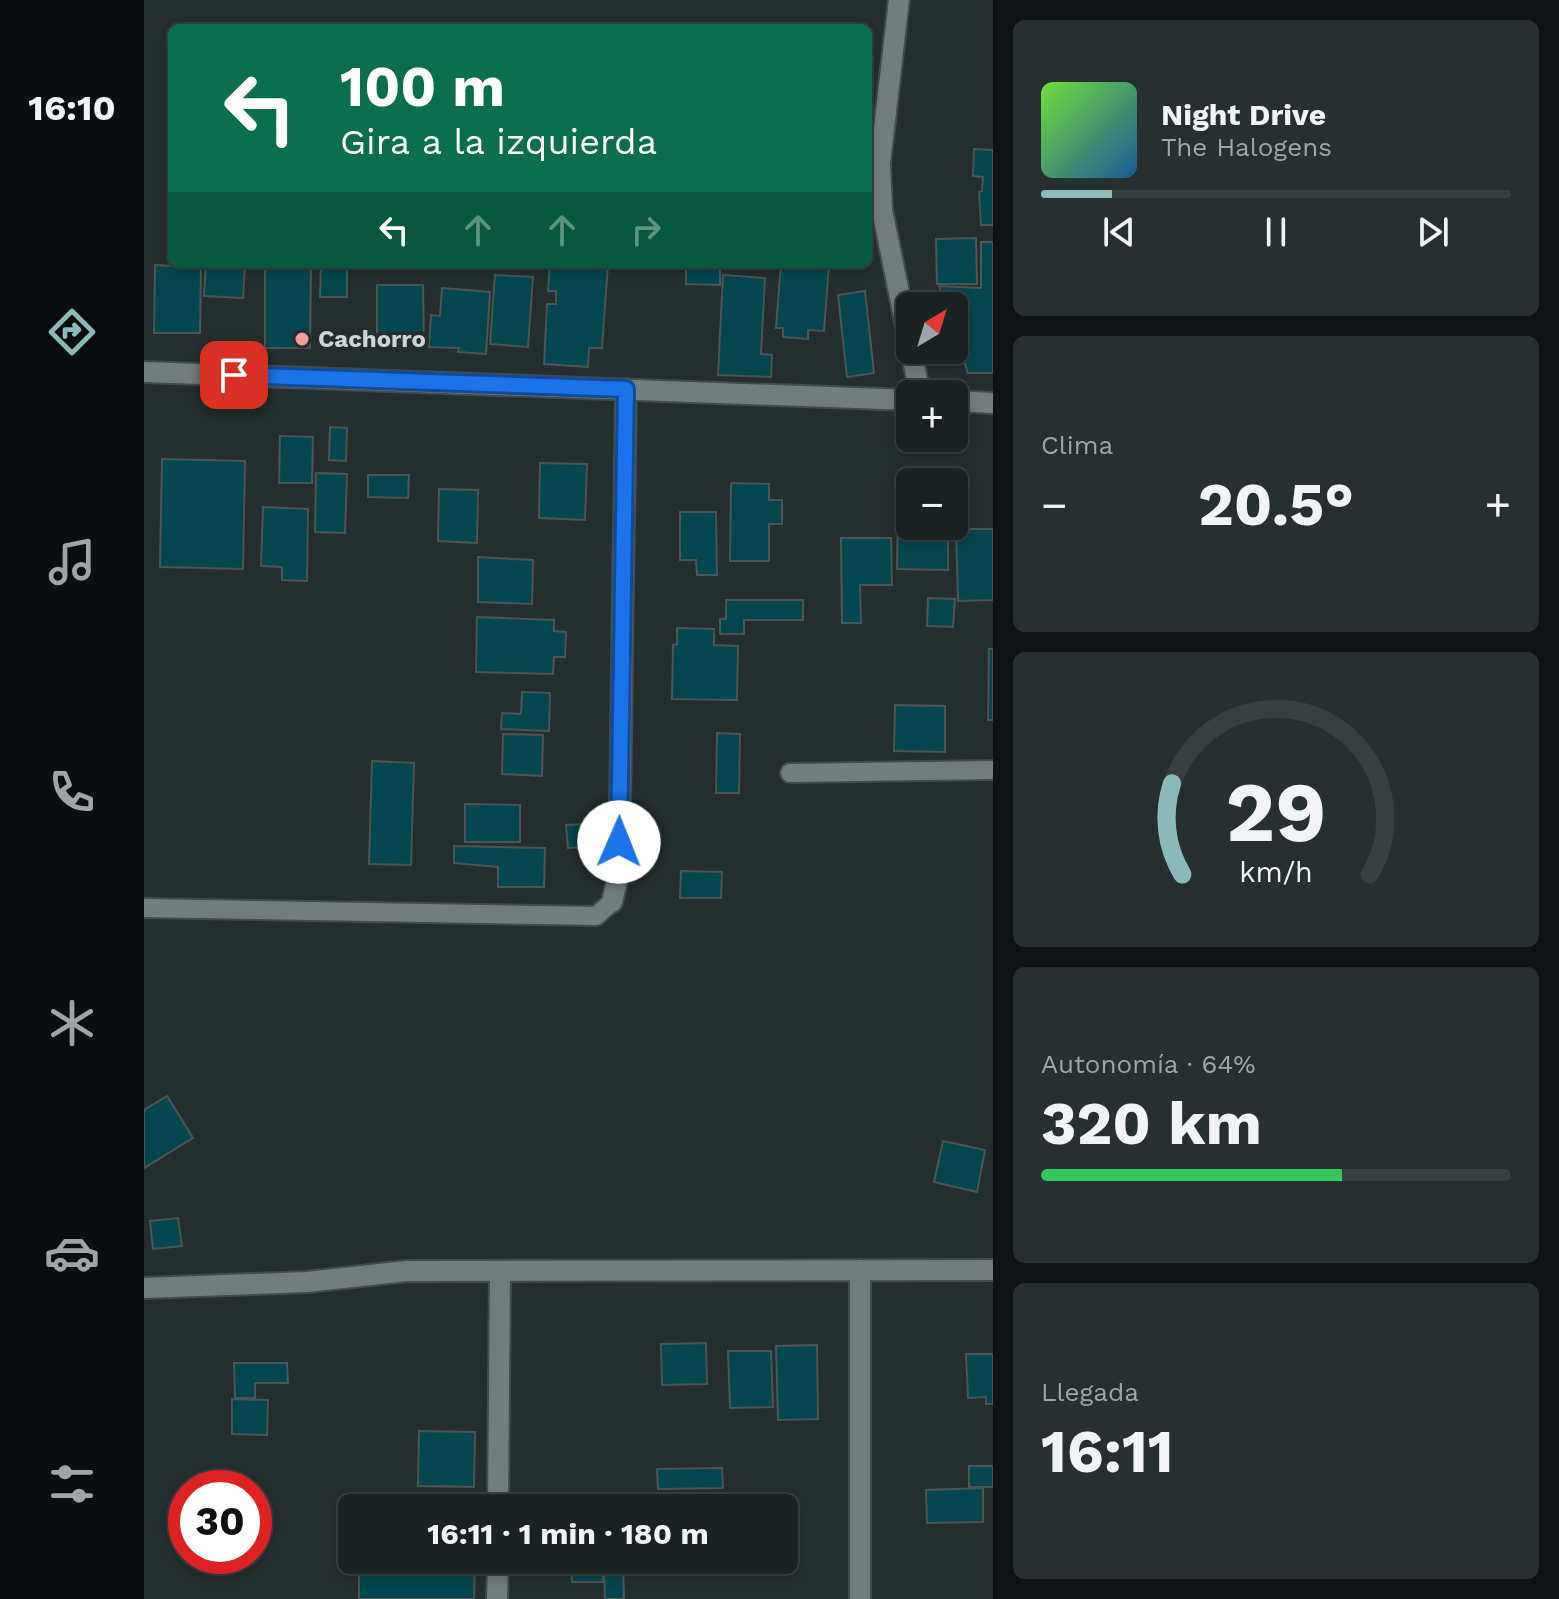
<!DOCTYPE html>
<html lang="es">
<meta charset="utf-8">
<style>
body{margin:0;font-family:"Work Sans",sans-serif;background:#282f30;color:#f1f3f6;height:100vh;display:flex;flex-direction:column;font-size:30px;white-space:nowrap}
*{box-sizing:border-box;margin:0}
p{font-size:26px;color:#a0a4a6}
.icon{flex:none;width:44px;height:44px;fill:none;stroke:currentColor;stroke-width:2;stroke-linecap:round;stroke-linejoin:round}
.map{position:relative;flex:1;overflow:hidden}
.sheet{display:flex;flex-direction:column;gap:20px;padding:20px;background:#0f1313;width:566px}
.sheet>*{flex:none}
.banner{position:absolute;left:24px;top:24px;width:704px;height:244px;border-radius:12px;box-shadow:0 4px 12px #0003,0 0 0 2px #393f41;background:#0b6e4f;color:#fff;overflow:hidden}
.needle{width:52px;rotate:38deg}
.fabs{position:absolute;left:752px;top:292px;display:grid;gap:16px}
.fabs a{display:grid;place-items:center;width:72px;height:72px;border-radius:12px;background:#1b2223;box-shadow:0 4px 12px #0003,0 0 0 2px #393f41;font-size:40px}
.speed{position:absolute;left:24px;top:1470px;display:flex;gap:16px;font-size:40px;font-weight:700;text-align:center}
.speed>*{display:grid;place-content:center;width:104px;height:104px;border-radius:50%;background:#1b2223;box-shadow:0 4px 12px #0003,0 0 0 2px #393f41;line-height:1}
.speed .limit{border:12px solid #d22;background:#fff;color:#111}
.pin{position:absolute;display:grid;place-items:center;width:68px;height:68px;color:#fff;margin:-34px;border-radius:16px;box-shadow:0 4px 12px #0006}
.me{position:absolute;width:88px;margin:-44px;rotate:1deg;stroke-linejoin:round;filter:drop-shadow(0 0 6px #0008)}
.turn{display:flex;align-items:center;gap:28px;height:168px;padding:0 40px;font-size:36px}
.turn .icon{width:104px;height:104px;stroke-width:2.5}
.turn b{display:block;font-size:56px;line-height:68px}
.lanes{display:flex;align-items:center;height:76px;padding:0 40px;background:#0003;justify-content:center;gap:40px;direction:ltr}
.lanes .off{opacity:.35}
.big{font-size:60px;font-weight:700;line-height:1.1}
.sheet .tile{flex:1;display:flex;flex-direction:column;justify-content:center;gap:12px;min-width:0;padding:0 28px;border-radius:12px;background:#282f30}
.sheet .dial{align-items:center;gap:0}
.dial svg{height:208px;overflow:visible;fill:none;stroke:#393f41;stroke-width:7;stroke-linecap:round;text-anchor:middle}
.dial text{fill:#f1f3f6;stroke:none}
.song{display:flex;align-items:center;gap:24px}
.cover{width:96px;height:96px;border-radius:12px;background:linear-gradient(135deg,hsl(100 70% 55%),hsl(210 70% 35%))}
.played{height:8px;border-radius:4px;background:linear-gradient(90deg,#8bbbb9 15%,#393f41 15%)}
.keys{display:flex;justify-content:space-around;direction:ltr}
.heat{display:flex;justify-content:space-between;align-items:center;font-size:44px;direction:ltr}
.charge{height:12px;border-radius:6px;background:linear-gradient(90deg,#34c759 64%,#393f41 0)}
.trip{position:absolute;left:194px;top:1494px;width:460px;height:80px;border-radius:12px;background:#1b2223;box-shadow:0 4px 12px #0003,0 0 0 2px #393f41;font-weight:700;line-height:80px;text-align:center}
main{display:flex;flex:1;min-height:0}
.tabs{display:flex;flex-direction:column;width:144px;justify-content:space-around;align-items:center;background:#0b0e0e;color:#a0a4a6}
.tabs .icon{width:56px;height:56px}
.tabs .on{color:#8bbbb9}
.tabs b{font-size:36px;color:#f1f3f6}
.map>svg:first-child{display:block}
.building{fill:#04464d;stroke:#4b5556;stroke-width:2}
.lines{fill:none;stroke-linecap:round;stroke-linejoin:round}
.lane-casing{stroke:#434b4c;stroke-width:22}
.street-casing{stroke:#434b4c;stroke-width:24}
.lane{stroke:#727d7e;stroke-width:18}
.street{stroke:#727d7e;stroke-width:20}
.route-casing{stroke:#114b97;stroke-width:20}
.route{stroke:#1a73e8;stroke-width:14}
.poi-dot{fill:#f59b9a;stroke:#242e2f;stroke-width:3}
.labels{text-anchor:middle;stroke-width:8;stroke-linejoin:round;paint-order:stroke}
.poi-label{font-size:24px;font-weight:bold;fill:#cfd5d5;stroke:#242e2f;text-anchor:start}
</style>
<main>
<nav class="tabs">
<b>16:10</b>
<svg class="icon on" aria-label="directions" viewBox="0 0 24 24"><path d="M12 3l9 9-9 9-9-9zM9 14v-3h6M13 9l2 2-2 2"/></svg>
<svg class="icon" aria-label="music" viewBox="0 0 24 24"><path d="M9 18V5l10-2v13"/><circle cx="6" cy="18" r="3"/><circle cx="16" cy="16" r="3"/></svg>
<svg class="icon" aria-label="phone" viewBox="0 0 24 24"><path d="M5 4h4l2 5-3 2q2 4 5 5l2-3 5 2v4C11 20 4 13 5 4z"/></svg>
<svg class="icon" aria-label="climate" viewBox="0 0 24 24"><path d="M12 3v18M4 7l16 10M4 17L20 7"/></svg>
<svg class="icon" aria-label="car" viewBox="0 0 24 24"><path d="M5 17H2v-5l4-1 3-4h7l3 4 3 1v5h-3M9 17h6M6 11h13"/><circle cx="7" cy="17" r="2"/><circle cx="17" cy="17" r="2"/></svg>
<svg class="icon" aria-label="filters" viewBox="0 0 24 24"><path d="M4 7h16M4 17h16"/><circle cx="9" cy="7" r="2"/><circle cx="15" cy="17" r="2"/></svg>
</nav>
<div class="map">
<svg width="849" height="1599" viewBox="0 0 849 1599">
<rect width="100%" height="100%" fill="#242e2f"/>
<!-- building -->
<g class="building">
<polygon points="830,149 849,150 849,225 837,225 835,192 838,191 839,177 829,176"/>
<polygon points="832,238 833,284 793,284 792,239"/>
<polygon points="837,242 849,242 849,373 824,373 810,331 810,306 802,306 795,286 837,288"/>
<polygon points="62,264 101,264 99,298 60,296"/>
<polygon points="121,264 167,264 166,348 121,348"/>
<polygon points="177,264 203,264 203,297 176,297"/>
<polygon points="406,264 464,264 458,348 445,348 444,367 400,364 403,304 412,304 412,291 404,291"/>
<polygon points="542,264 576,264 576,285 542,284"/>
<polygon points="637,264 685,264 680,331 664,330 664,339 639,337 639,328 632,328"/>
<polygon points="11,265 57,267 56,333 10,333"/>
<polygon points="351,275 389,277 384,347 346,344"/>
<polygon points="579,275 621,278 617,354 628,355 627,377 574,375"/>
<polygon points="233,285 279,285 280,344 233,345"/>
<polygon points="298,288 346,292 342,354 314,352 315,348 285,347 287,315 296,316"/>
<polygon points="721,291 730,373 703,377 694,295"/>
<polygon points="186,427 203,428 202,461 185,460"/>
<polygon points="136,436 169,437 168,483 135,483"/>
<polygon points="18,459 101,461 99,569 16,567"/>
<polygon points="396,463 443,464 441,520 395,518"/>
<polygon points="172,473 203,474 201,533 171,532"/>
<polygon points="224,475 265,475 264,498 224,497"/>
<polygon points="587,483 625,484 625,500 638,500 638,524 625,524 625,561 586,561"/>
<polygon points="295,489 334,490 333,543 294,541"/>
<polygon points="754,506 766,506 766,526 804,526 804,570 753,569"/>
<polygon points="119,507 164,509 163,581 138,580 138,567 117,566"/>
<polygon points="536,512 572,512 573,575 553,575 552,560 536,560"/>
<polygon points="812,529 849,529 849,600 814,601"/>
<polygon points="697,538 747,538 748,585 716,585 717,623 698,623"/>
<polygon points="334,557 389,560 388,604 334,602"/>
<polygon points="784,598 811,599 809,627 783,626"/>
<polygon points="582,600 659,600 659,620 600,620 600,634 576,634 576,619 582,619"/>
<polygon points="333,617 410,620 410,631 422,632 421,657 410,657 409,674 332,672"/>
<polygon points="533,628 570,629 570,645 594,646 593,700 528,699 529,645 533,644"/>
<polygon points="845,649 849,649 849,720 844,720"/>
<polygon points="378,692 406,693 405,731 357,729 358,713 377,714"/>
<polygon points="751,705 801,706 801,752 750,751"/>
<polygon points="573,733 596,734 595,793 572,793"/>
<polygon points="359,734 399,735 398,776 358,774"/>
<polygon points="228,761 270,763 267,865 225,864"/>
<polygon points="321,804 376,805 376,842 321,842"/>
<polygon points="445,824 447,847 424,848 422,825"/>
<polygon points="310,846 401,848 400,887 354,887 354,867 310,863"/>
<polygon points="537,871 578,872 577,898 536,898"/>
<polygon points="23,1096 49,1138 0,1168 0,1110"/>
<polygon points="799,1141 841,1150 833,1192 790,1182"/>
<polygon points="34,1218 38,1246 9,1249 6,1221"/>
<polygon points="562,1343 563,1384 518,1385 517,1344"/>
<polygon points="673,1345 674,1419 634,1420 632,1346"/>
<polygon points="584,1351 627,1351 629,1407 586,1408"/>
<polygon points="822,1354 849,1354 849,1404 842,1404 842,1397 824,1398"/>
<polygon points="90,1363 143,1363 144,1383 111,1383 111,1398 91,1398"/>
<polygon points="88,1399 124,1400 123,1435 88,1434"/>
<polygon points="275,1431 331,1432 330,1487 274,1486"/>
<rect x="825" y="1466" width="24" height="21"/>
<polygon points="578,1468 579,1488 514,1489 513,1469"/>
<polygon points="839,1488 839,1522 783,1523 782,1490"/>
<polygon points="645,1503 646,1542 640,1542 640,1508 587,1508 587,1504"/>
<polygon points="427,1560 458,1560 459,1582 428,1582"/>
<polygon points="528,1560 548,1560 548,1574 527,1573"/>
<polygon points="479,1564 480,1599 461,1599 460,1565"/>
<polygon points="262,1565 331,1566 330,1599 215,1599 215,1575 262,1575"/>
</g>
<g class="lines">
<!-- lane casing -->
<g class="lane-casing">
<g id="lane">
<polyline points="646,773 849,770"/>
<polyline points="0,908 452,916 468,902"/>
</g>
</g>
<!-- street casing -->
<g class="street-casing">
<g id="street">
<polyline points="755,0 736,163 738,210 766,346"/>
<polyline points="767,350 776,394"/>
<polyline points="0,372 766,400"/>
<polyline points="810,401 849,403"/>
<polyline points="468,902 475,873 482,389"/>
<polyline points="716,1270 716,1599"/>
<polyline points="0,1288 163,1282 263,1271 849,1270"/>
<polyline points="354,1508 356,1271"/>
<polyline points="353,1599 354,1560"/>
</g>
</g>
<!-- lane -->
<use href="#lane" class="lane"/>
<!-- street -->
<use href="#street" class="street"/>
</g>
<g class="lines">
<!-- route casing -->
<g class="route-casing">
<polyline id="route" points="90,375 482,389 475,842"/>
</g>
<!-- route -->
<use href="#route" class="route"/>
</g>
<!-- markers -->
<circle class="poi-dot" cx="158" cy="339" r="8"/>
<g class="labels">
<!-- poi labels -->
<g class="poi-label">
<text x="174" y="347">Cachorro</text>
</g>
</g>
</svg>
<div class="fabs">
<a><svg class="needle" viewBox="-14 -14 28 28"><path d="M0-13l5 13h-10z" fill="#e53935"/><path d="M0 13l5-13h-10z" fill="#a0a4a6"/></svg></a>
<a>+</a>
<a>−</a>
</div>
<div class="speed"><div class="limit">30</div></div>
<div class="pin" style="left:90px;top:375px;background:#d93025"><svg class="icon" aria-label="arrive" viewBox="0 0 24 24"><path d="M6 21V4h12l-3 4 3 4H6"/></svg></div>
<svg class="me" style="left:475px;top:842px" viewBox="-20 -20 40 40"><circle r="19" fill="#fff"/><path d="M0-13L10 11 0 6-10 11z" fill="#1a73e8"/></svg>
<div class="trip">16:11 · 1 min · 180 m</div>
<div class="banner">
<div class="turn"><svg class="icon" aria-label="left" viewBox="0 0 24 24"><path d="M17 20v-9H6M10 6l-5 5 5 5"/></svg><div><b>100 m</b>Gira a la izquierda</div></div>
<div class="lanes"><svg class="icon" aria-label="left" viewBox="0 0 24 24"><path d="M17 20v-9H6M10 6l-5 5 5 5"/></svg><svg class="icon off" aria-label="ahead" viewBox="0 0 24 24"><path d="M12 20V5M6 11l6-6 6 6"/></svg><svg class="icon off" aria-label="ahead" viewBox="0 0 24 24"><path d="M12 20V5M6 11l6-6 6 6"/></svg><svg class="icon off" aria-label="right" viewBox="0 0 24 24"><path d="M7 20v-9h11M14 6l5 5-5 5"/></svg></div>
</div>
</div>
<section class="sheet">
<div class="tile">
<div class="song"><i class="cover"></i><div><b>Night Drive</b><p>The Halogens</p></div></div>
<div class="played"></div>
<div class="keys"><svg class="icon" aria-label="previous" viewBox="0 0 24 24"><path d="M18 5L8 12l10 7zM5 5v14"/></svg><svg class="icon" aria-label="pause" viewBox="0 0 24 24"><path d="M8 5v14M16 5v14"/></svg><svg class="icon" aria-label="next" viewBox="0 0 24 24"><path d="M6 5l10 7-10 7zM19 5v14"/></svg></div>
</div>
<div class="tile"><p>Clima</p>
<div class="heat"><a>−</a><b class="big">20.5°</b><a>+</a></div>
</div>
<div class="tile dial"><svg viewBox="0 0 100 80">
<path d="M14 69A42 42 0 1 1 86 69"/>
<path d="M14 69A42 42 0 0 1 10 34" stroke="#8bbbb9"/>
<text x="50" y="56" font-size="32" font-weight="700">29</text>
<text x="50" y="72" font-size="11">km/h</text>
</svg></div>
<div class="tile"><p>Autonomía · 64%</p><b class="big">320 km</b><div class="charge"></div></div>
<div class="tile"><p>Llegada</p><b class="big">16:11</b></div>
</section>
</main>
